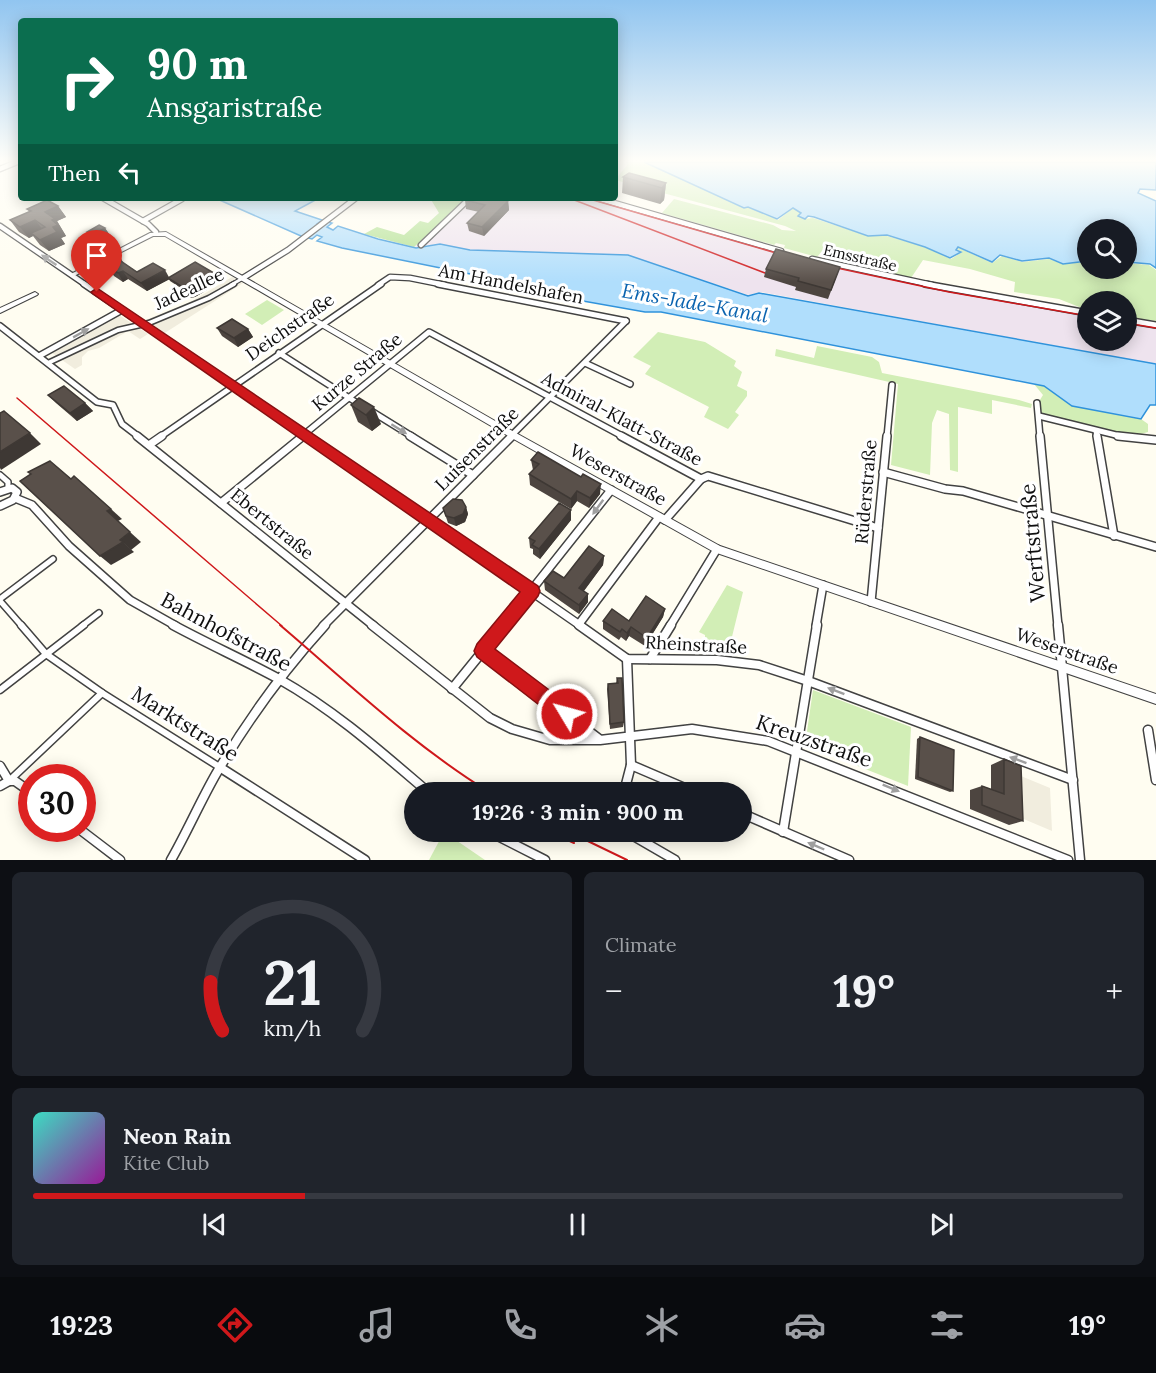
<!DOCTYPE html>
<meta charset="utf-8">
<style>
body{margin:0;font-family:Lora,serif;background:#20242c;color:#f1f3f6;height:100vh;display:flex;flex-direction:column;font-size:22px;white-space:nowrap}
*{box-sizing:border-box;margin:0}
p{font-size:20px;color:#9ea1a6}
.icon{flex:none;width:33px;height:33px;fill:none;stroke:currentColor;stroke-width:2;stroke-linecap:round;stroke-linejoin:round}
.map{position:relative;height:860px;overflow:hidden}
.drawer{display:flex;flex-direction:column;gap:12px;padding:12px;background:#0d0f14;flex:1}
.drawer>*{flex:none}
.banner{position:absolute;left:18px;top:18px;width:600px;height:183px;border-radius:6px;box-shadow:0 3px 15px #0003;background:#0b6e4f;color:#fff;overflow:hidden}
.controls{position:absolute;left:1077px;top:219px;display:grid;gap:12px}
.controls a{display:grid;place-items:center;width:60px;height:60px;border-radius:50%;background:#171b24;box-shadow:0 3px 15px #0003;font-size:30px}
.speed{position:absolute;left:18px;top:764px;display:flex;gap:12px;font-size:30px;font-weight:700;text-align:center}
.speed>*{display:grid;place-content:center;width:78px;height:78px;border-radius:50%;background:#171b24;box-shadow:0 3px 15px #0003;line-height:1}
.speed .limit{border:9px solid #d22;background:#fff;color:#111}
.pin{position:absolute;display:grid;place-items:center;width:51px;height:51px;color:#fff;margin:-62px -26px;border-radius:50% 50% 50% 0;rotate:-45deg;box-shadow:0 0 6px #0007}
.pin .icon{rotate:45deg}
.me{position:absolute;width:66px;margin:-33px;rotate:307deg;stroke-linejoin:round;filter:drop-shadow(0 0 4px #0008)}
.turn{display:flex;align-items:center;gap:21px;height:126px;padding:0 30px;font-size:27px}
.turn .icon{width:78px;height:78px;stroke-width:2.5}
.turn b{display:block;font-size:42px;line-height:51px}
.then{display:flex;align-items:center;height:57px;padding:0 30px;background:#0003;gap:12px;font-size:22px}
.big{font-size:45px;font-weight:700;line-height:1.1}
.drawer .card{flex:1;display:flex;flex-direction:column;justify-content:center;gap:9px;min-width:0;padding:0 21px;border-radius:9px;background:#20242c}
.drawer .dial{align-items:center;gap:0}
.dial svg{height:156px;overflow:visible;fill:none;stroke:#363941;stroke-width:7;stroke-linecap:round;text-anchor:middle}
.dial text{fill:#f1f3f6;stroke:none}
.song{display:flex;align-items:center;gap:18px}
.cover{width:72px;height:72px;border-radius:9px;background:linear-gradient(135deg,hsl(170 70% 55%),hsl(300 70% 35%))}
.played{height:6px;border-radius:3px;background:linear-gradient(90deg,#cf181b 25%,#363941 25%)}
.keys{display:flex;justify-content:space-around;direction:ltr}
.heat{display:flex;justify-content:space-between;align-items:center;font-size:33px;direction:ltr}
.drawer .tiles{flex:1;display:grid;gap:12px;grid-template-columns:1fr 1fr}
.card:last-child{grid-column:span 2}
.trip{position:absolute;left:404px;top:782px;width:348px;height:60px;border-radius:30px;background:#171b24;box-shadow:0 3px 15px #0003;font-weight:700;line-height:60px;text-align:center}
.dock{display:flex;height:96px;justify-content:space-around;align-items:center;background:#090b0e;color:#9ea1a6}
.dock .icon{width:42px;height:42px}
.dock .on{color:#cf181b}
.dock b{font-size:27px;color:#f1f3f6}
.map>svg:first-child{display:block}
.industrial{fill:#eee3ee}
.green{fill:#d2eeb6}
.forest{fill:#b4e193}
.plaza{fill:#f1edde}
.water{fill:#b0defc;stroke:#2f92db;stroke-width:1.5}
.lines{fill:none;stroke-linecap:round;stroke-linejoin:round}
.pedestrian-far3-casing{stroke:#424242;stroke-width:5}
.pedestrian-far2-casing{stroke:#424242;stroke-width:7}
.pedestrian-far1-casing{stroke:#424242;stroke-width:8}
.pedestrian-casing{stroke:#424242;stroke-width:9}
.minor-far3-casing{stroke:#424242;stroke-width:7}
.minor-far2-casing{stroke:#424242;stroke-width:8}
.minor-far1-casing{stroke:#424242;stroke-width:10}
.minor-casing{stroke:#424242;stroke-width:11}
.tertiary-casing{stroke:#424242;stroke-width:2}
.pedestrian-far3{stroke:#fff;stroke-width:3}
.pedestrian-far2{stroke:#fff;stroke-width:4}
.pedestrian-far1{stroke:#fff;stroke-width:5}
.pedestrian{stroke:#fff;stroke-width:6}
.minor-far3{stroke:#fff;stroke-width:4.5}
.minor-far2{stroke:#fff;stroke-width:5}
.minor-far1{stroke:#fff;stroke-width:7}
.minor{stroke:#fff;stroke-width:8}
.tertiary{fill:#fff;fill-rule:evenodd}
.rail-far1{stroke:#cf181b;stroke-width:1.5}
.rail{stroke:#cf181b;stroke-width:2}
.wall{fill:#4d4540}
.shaded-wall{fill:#3e3834}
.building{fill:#59504a;stroke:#3e3834;stroke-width:1.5}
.oneway{fill:#9f9f9f}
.route{fill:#cf181b;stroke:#871012;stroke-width:1.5}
.labels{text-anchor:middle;stroke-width:6;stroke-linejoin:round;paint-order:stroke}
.far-street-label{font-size:15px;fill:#0f0f0f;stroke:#fff}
.street-label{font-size:18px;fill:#0f0f0f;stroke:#fff}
.water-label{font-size:20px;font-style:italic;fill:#0a63af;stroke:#fff}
.near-street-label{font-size:21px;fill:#0f0f0f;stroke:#fff}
</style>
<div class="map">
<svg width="1156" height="860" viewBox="0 0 1156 860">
<rect width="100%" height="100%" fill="#fffdf1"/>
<!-- industrial -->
<polygon class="industrial" points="469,198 590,198 789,256 860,273 948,291 1087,315 1088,340 1126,340 1127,321 1156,326 1156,364 760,292 748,295 628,255 471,250 440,244 414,247"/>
<!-- green -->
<g class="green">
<polygon points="625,162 644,162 744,207 748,207 778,220 793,208 801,213 798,216 804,219 813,218 868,236 887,236 925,247 951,259 962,252 957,249 959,248 992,263 1002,256 1022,262 1049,259 1063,264 1087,262 1088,268 1126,268 1127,263 1149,265 1156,270 1156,321 1127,317 1126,302 1088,302 1087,310 1059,299 1014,292 1015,282 970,269 923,260 911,278 863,267 863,262 828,244 817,257 784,248 785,245 776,243 774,245 662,213 674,199 773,225 782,230 796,231 785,226 615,180 628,164"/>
<polygon points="267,300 284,310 262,325 245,314"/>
<polygon points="658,332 705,342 736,361 734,366 742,372 737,386 747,391 747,396 735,412 739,415 728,429 704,417 709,407 645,374 651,366 633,357"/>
<polygon points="817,346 872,357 879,362 882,373 1019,400 1032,404 1031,408 992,400 992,414 958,407 958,472 950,470 949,414 937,410 932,423 930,475 891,465 898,384 775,356 776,349 814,358"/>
<polygon points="1034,384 1044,386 1072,406 1141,419 1148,424 1148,432 1130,437 1040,414 1038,403 1043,395"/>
<polygon points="727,585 743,592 728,653 705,648 705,635 699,632"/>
<polygon points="813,690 911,727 908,786 805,745"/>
<polygon points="444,832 485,860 429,860"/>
</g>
<!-- forest -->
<polygon class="forest" points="430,198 469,198 414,247 364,234 377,227 404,235 420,221 428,223 439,213"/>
<!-- plaza -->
<g class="plaza">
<polygon points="232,277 243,283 160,336 141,322 192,301"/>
<polygon points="119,315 148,334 140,339 128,331 99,348 88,351 82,357 82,365 75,369 52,353"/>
<polygon points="1011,772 1050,788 1052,831 1012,814"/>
</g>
<!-- water -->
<g class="water">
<polygon points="644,162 1156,162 1156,190 1140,189 1138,193 1156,201 1156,268 1150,264 1127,262 1126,230 1088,230 1087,261 1063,264 1049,258 1022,261 1000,255 992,262 958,247 956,250 961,252 950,258 925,247 887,235 868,236 814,217 808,216 805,219 798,216 801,213 793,208 777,219 748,207 744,208"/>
<polygon points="215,198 319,198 295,211 322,220 317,224 323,226 328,222 332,223 327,227 333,230 338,226 378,239 416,248 440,244 470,250 628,255 748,296 759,293 1156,364 1156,405 1150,405 1141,419 1072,406 1044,386 661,312 645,312 504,287 490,278 342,248 317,241 322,237 317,235 312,239 301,236"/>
</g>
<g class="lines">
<!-- pedestrian-far3 casing -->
<g class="pedestrian-far3-casing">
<polyline id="pedestrian-far3" points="231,285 243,278"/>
</g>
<!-- pedestrian-far2 casing -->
<g class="pedestrian-far2-casing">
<polyline id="pedestrian-far2" points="48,363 118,330 149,323 209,298 234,284"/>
</g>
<!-- pedestrian-far1 casing -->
<g class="pedestrian-far1-casing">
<g id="pedestrian-far1">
<polyline points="0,475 8,482 8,489"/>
<polyline points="0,599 53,559"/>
<polyline points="0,601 22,626"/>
<polyline points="82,626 99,613"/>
</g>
</g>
<!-- pedestrian casing -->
<g class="pedestrian-casing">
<g id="pedestrian">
<polyline points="21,625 46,654 102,693 221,768"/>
<polyline points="0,690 84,625"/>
<polyline points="9,781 102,693"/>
</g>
</g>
<!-- minor-far3 casing -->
<g class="minor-far3-casing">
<g id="minor-far3">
<polyline points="0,169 17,162"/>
<polyline points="103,198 148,224 156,232"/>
<polyline points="597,198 781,251"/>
<polyline points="143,221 182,199"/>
<polyline points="0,226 86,285"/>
<polyline points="421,245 470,198"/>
<polyline points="812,259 932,285"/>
<polyline points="243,278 288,250 356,198"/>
<polyline points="378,285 390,277 410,278 445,285"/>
</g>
</g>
<!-- minor-far2 casing -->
<g class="minor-far2-casing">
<g id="minor-far2">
<polyline points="84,284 309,437"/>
<polyline points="438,284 626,321"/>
<polyline points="925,284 1088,313"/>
<polyline points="1126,320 1156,325"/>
<polyline points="0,326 97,402 113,405 122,424 139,437"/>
<polyline points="279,353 362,406"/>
<polyline points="39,356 122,310"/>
<polyline points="585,363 630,384"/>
<polyline points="1037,403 1040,437"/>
<polyline points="371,411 413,437"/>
<polyline points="1039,416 1124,437"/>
<polyline points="1096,431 1097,437"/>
<polyline points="160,437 381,284"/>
<polyline points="301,437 429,332 624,437"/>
<polyline points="510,437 626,321"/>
<polyline points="887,437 892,385"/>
</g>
</g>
<!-- minor-far1 casing -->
<g class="minor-far1-casing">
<g id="minor-far1">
<polyline points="137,436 374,626"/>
<polyline points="307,436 581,626"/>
<polyline points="410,436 473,475"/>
<polyline points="621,436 701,479 708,476 878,528"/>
<polyline points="1040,436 1058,626"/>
<polyline points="1097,436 1114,536"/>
<polyline points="1118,436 1156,440"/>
<polyline points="149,445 162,436"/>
<polyline points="883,472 945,489 963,491 1156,547"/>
<polyline points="0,492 12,488 17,492 13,500 0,506"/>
<polyline points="15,498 32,505 69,546 130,600 176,626"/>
<polyline points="221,503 303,436"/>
<polyline points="665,520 701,479"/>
<polyline points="871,602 887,436"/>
<polyline points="579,624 659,517"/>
<polyline points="323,626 512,436"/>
<polyline points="503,626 611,490"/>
<polyline points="670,626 717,549"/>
<polyline points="816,626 823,585"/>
</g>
</g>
<!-- minor casing -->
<g class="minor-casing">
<g id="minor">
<path d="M173,625C208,644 244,660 279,679C334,710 380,751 428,792"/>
<polyline points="372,625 490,718 512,729 550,740 600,740 692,729 768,741 1068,860"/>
<polyline points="579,625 627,659 717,660 759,665 808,681 1073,780"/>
<polyline points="1058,625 1080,860"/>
<polyline points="483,651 599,739"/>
<polyline points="650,659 671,625"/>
<polyline points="452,689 504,625"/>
<polyline points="1148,730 1156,780"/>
<polyline points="631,765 694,792"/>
<polyline points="0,766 9,781 15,781 32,793"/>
<polyline points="221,768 365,860"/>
<polyline points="0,786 9,781"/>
<polyline points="624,792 631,765 627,659"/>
<polyline points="741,813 849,860"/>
<polyline points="78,828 120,860"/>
<polyline points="488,831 545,860"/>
<polyline points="625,831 675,860"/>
<polyline points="783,832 817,625"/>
<path d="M171,860C187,832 200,802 216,774C247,721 284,670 325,625"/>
</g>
</g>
<!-- tertiary casing -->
<g class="tertiary-casing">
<g id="tertiary">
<polygon points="166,232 516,433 720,546 1156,694 1156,704 714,552 510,437 165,236 153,236 74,276 72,277 69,275 150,233"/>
<polygon points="35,292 38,294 37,295 0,313 0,308"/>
</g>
</g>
<!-- pedestrian-far3 -->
<use href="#pedestrian-far3" class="pedestrian-far3"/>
<!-- pedestrian-far2 -->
<use href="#pedestrian-far2" class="pedestrian-far2"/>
<!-- pedestrian-far1 -->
<use href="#pedestrian-far1" class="pedestrian-far1"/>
<!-- pedestrian -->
<use href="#pedestrian" class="pedestrian"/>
<!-- minor-far3 -->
<use href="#minor-far3" class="minor-far3"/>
<!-- minor-far2 -->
<use href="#minor-far2" class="minor-far2"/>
<!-- minor-far1 -->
<use href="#minor-far1" class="minor-far1"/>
<!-- minor -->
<use href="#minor" class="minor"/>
<!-- tertiary -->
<use href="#tertiary" class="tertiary"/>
<!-- rail-far1 -->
<g class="rail-far1">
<polyline points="569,198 765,273"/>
<polyline points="586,198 790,257"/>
<polyline points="823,265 949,292 1088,316"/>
<polyline points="1126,323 1156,328"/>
<polyline points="17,398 282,626"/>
</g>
<!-- rail -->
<g class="rail">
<path d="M280,625C348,683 413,745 489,792"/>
<polyline points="548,831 574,843"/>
<polyline points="567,831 627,860"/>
</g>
</g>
<!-- wall -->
<g class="wall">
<polygon points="623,177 666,183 664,200 660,204 622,193"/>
<polygon points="465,200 508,201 509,210 484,236 469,231 467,223 479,212 466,209"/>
<polygon points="58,206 66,217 57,221 66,236 61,238 65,244 49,251 40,245 33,236 29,238 19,232 10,220 30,212 27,209"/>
<polygon points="105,228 109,234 96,240 91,237 87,232"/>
<polygon points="102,256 124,263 137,272 169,278 221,279 208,286 207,290 195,297 182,299 180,296 187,292 170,281 169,279 147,291 128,279 123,282 114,276 108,267 111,266 107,264"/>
<polygon points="840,267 828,299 795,290 796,287 764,277 766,269"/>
<polygon points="217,328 248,329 253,337 238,347 222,336"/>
<polygon points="48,395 85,403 93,411 77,421 56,403"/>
<polygon points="351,405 381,424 372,431 358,422"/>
<polygon points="531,460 600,494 589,508 577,501 571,509 530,485 529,474 533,470"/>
<polygon points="466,507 468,514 465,522 456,526 448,523 443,508"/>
<polygon points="571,510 571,520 540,559 533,554 533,549 530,548 529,538"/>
<polygon points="604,556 603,565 584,591 588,602 579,614 545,590 544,581 564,578"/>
<polygon points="665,609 663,617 645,646 629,636 626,641 621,637 619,640 603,629 603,621 629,621"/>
<polygon points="617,678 624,722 623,727 610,729 607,689 608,684 616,683"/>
<polygon points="920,737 953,791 950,792 915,779 917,739"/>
<polygon points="1004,759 1023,821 1009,825 970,809 970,790 982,786 991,789 991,765"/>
</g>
<!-- shaded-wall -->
<g class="shaded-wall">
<polygon points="666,183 664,200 660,204 662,188"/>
<polygon points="508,201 509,210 484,236 482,227"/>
<polygon points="58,206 66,217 57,221 66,236 61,238 65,244 49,251 40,240 53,227 45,212"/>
<polygon points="35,220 44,231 31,233 33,236 29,238 20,227"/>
<polygon points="105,228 109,234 96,240 92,235"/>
<polygon points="119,255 124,264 115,257"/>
<polygon points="165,270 170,279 147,291 141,283"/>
<polygon points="123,271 128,279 123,282 118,273"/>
<polygon points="219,276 221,279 208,286 207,290 195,297 182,299 180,296 207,283"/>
<polygon points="248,329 253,337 238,347 234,338"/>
<polygon points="85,403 93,411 77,421 70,413"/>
<polygon points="374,407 381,424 372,431 366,415"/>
<polygon points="30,433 41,444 1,470 0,468 0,452"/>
<polygon points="601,484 600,494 589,508 590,498"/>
<polygon points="577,491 577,501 571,509 571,499"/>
<polygon points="466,507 468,514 465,522 456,526 454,518"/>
<polygon points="111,509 122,519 118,521 107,511"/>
<polygon points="571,510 571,520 540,559 539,549"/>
<polygon points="130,532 141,542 131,550 120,540"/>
<polygon points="123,542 134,552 111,565 100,556"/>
<polygon points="604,556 603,565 579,597 579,588"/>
<polygon points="588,594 588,602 579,614 579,605"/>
<polygon points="665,609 663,617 645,646 647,638"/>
<polygon points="631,627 629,636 626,641 627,633"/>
</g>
<!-- building -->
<g class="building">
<polygon points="629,173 666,183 662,188 623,177"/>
<polygon points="467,198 496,198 508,201 482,227 467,223 485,205 465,200"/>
<polygon points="47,200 58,206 45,212 55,219 52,220 58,225 53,227 57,232 40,240 31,233 45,227 35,220 20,227 10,220 31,211 27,209"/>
<polygon points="99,225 105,228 92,235 87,232"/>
<polygon points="776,249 840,267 831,290 798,281 799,278 766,269"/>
<polygon points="111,251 119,255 115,257 137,272 153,263 165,270 141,283 123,271 118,273 108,267 114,264 102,256"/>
<polygon points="195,262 219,276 207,283 205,288 193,294 180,296 189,291 168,278"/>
<polygon points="232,319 248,329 234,338 217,328"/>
<polygon points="64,386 85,403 70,413 48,395"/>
<polygon points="359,398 374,407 366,415 351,405"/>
<polygon points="4,411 30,433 0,452 0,413"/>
<polygon points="538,452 581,477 583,474 601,484 590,498 577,491 571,499 529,474 539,464 531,460"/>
<polygon points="50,461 71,479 74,476 111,509 107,511 130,532 120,540 123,542 100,556 20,481 31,474 28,472"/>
<polygon points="453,499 462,500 466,507 463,514 454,518 446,516 443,508"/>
<polygon points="559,503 571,510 539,549 532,545 535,541 529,538"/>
<polygon points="589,546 604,556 579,588 588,594 579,605 544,581 553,571 564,578"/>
<polygon points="646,596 665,609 647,638 631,627 627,633 622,629 620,632 603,621 612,609 629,621"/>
<polygon points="617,678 622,678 624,722 610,724 608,684 618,683"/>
<polygon points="920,737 954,750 953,791 918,777"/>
<polygon points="1004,759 1021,766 1023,821 982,805 982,786 1004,794"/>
</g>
<!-- one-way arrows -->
<defs><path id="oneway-solid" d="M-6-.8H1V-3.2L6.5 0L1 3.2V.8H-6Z" transform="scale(1.5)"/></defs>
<g class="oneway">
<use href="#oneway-solid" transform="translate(49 260) rotate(-146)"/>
<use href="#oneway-solid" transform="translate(81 333) rotate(-29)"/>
<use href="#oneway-solid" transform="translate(399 429) rotate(32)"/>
<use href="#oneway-solid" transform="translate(598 507) rotate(126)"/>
<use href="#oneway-solid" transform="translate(836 691) rotate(-159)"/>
<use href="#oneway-solid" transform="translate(1018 760) rotate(-160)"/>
<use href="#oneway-solid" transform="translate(891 788) rotate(22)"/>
<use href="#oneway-solid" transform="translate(816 846) rotate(-157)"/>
</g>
<!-- sky -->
<linearGradient id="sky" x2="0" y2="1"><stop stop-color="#91c5f0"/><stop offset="0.57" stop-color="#fffef9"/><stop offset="1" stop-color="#fffef9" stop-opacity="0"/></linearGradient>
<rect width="1156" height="282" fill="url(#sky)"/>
<!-- route -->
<polygon class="route" points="97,288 538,586 540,591 538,596 495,649 573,708 576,714 573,721 567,724 560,721 477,657 474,651 477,644 520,592 93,294 91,292"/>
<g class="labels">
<!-- far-street labels -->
<g class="far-street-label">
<text transform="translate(860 258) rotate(13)" y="5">Emsstraße</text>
</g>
<!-- street labels -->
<g class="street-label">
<text transform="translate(511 284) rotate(11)" y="6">Am Handelshafen</text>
<text transform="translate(189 289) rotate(-25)" y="6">Jadeallee</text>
<text transform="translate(290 327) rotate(-35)" y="6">Deichstraße</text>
<text transform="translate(357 372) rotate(-40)" y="6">Kurze Straße</text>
<text transform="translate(622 419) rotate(28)" y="6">Admiral-Klatt-Straße</text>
<text transform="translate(477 449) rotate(-45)" y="6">Luisenstraße</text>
<text transform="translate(618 475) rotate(29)" y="6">Weserstraße</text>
<text transform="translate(866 492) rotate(-85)" y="6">Rüderstraße</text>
<text transform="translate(272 524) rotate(39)" y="6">Ebertstraße</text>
<text transform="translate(696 645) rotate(3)" y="6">Rheinstraße</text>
<text transform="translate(1067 651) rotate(19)" y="6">Weserstraße</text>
</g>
<!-- water labels -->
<g class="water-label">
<text transform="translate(695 303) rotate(10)" y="7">Ems-Jade-Kanal</text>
</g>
<!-- near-street labels -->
<g class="near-street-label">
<text transform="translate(1033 543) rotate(-95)" y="7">Werftstraße</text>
<text transform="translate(226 632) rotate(28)" y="7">Bahnhofstraße</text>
<text transform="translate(185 724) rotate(32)" y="7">Marktstraße</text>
<text transform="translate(814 741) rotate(19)" y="7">Kreuzstraße</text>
</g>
</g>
</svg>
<div class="controls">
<a><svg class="icon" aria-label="search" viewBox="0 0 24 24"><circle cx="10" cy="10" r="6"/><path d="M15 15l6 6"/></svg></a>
<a><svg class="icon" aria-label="layers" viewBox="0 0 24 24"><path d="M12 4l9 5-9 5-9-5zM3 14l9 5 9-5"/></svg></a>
</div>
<div class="speed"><div class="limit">30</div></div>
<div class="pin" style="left:97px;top:292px;background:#d93025"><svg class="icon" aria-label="arrive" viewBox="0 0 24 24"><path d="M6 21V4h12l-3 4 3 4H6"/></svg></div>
<svg class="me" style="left:567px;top:714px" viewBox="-20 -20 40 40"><circle r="17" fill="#cf181b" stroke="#fff" stroke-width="3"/><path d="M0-11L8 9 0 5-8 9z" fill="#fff"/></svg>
<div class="trip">19:26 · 3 min · 900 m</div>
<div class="banner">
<div class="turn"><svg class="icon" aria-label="right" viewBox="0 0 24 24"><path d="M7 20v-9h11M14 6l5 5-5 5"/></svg><div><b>90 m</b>Ansgaristraße</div></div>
<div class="then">Then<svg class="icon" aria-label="left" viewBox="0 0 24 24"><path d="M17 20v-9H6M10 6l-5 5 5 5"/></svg></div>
</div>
</div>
<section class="drawer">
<div class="tiles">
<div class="card dial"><svg viewBox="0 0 100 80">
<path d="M14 69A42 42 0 1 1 86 69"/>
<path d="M14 69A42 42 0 0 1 8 44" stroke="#cf181b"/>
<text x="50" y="56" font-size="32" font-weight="700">21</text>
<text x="50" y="72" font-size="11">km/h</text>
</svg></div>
<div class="card"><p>Climate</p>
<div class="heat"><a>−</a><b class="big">19°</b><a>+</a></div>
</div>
<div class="card">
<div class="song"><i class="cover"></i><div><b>Neon Rain</b><p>Kite Club</p></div></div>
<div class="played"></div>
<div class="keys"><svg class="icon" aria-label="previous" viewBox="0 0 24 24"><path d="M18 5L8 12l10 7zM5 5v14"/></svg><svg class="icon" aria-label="pause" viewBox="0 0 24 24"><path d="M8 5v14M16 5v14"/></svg><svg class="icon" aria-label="next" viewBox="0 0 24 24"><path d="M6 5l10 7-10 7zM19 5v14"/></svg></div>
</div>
</div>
</section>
<nav class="dock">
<b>19:23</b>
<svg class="icon on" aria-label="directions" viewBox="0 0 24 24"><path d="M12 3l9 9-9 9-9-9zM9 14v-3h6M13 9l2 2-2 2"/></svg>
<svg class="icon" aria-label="music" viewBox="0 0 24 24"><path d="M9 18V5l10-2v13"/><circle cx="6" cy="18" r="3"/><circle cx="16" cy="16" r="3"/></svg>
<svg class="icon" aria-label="phone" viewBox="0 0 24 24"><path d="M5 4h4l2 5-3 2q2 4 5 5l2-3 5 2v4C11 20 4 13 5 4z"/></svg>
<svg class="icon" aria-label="climate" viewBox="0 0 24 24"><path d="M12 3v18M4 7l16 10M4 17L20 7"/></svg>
<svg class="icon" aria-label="car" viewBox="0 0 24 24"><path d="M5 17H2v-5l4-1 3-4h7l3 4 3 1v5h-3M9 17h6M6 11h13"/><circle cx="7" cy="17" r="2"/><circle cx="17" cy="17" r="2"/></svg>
<svg class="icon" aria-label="filters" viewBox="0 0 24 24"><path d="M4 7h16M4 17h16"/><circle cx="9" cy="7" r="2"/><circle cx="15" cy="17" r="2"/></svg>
<b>19°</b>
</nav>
